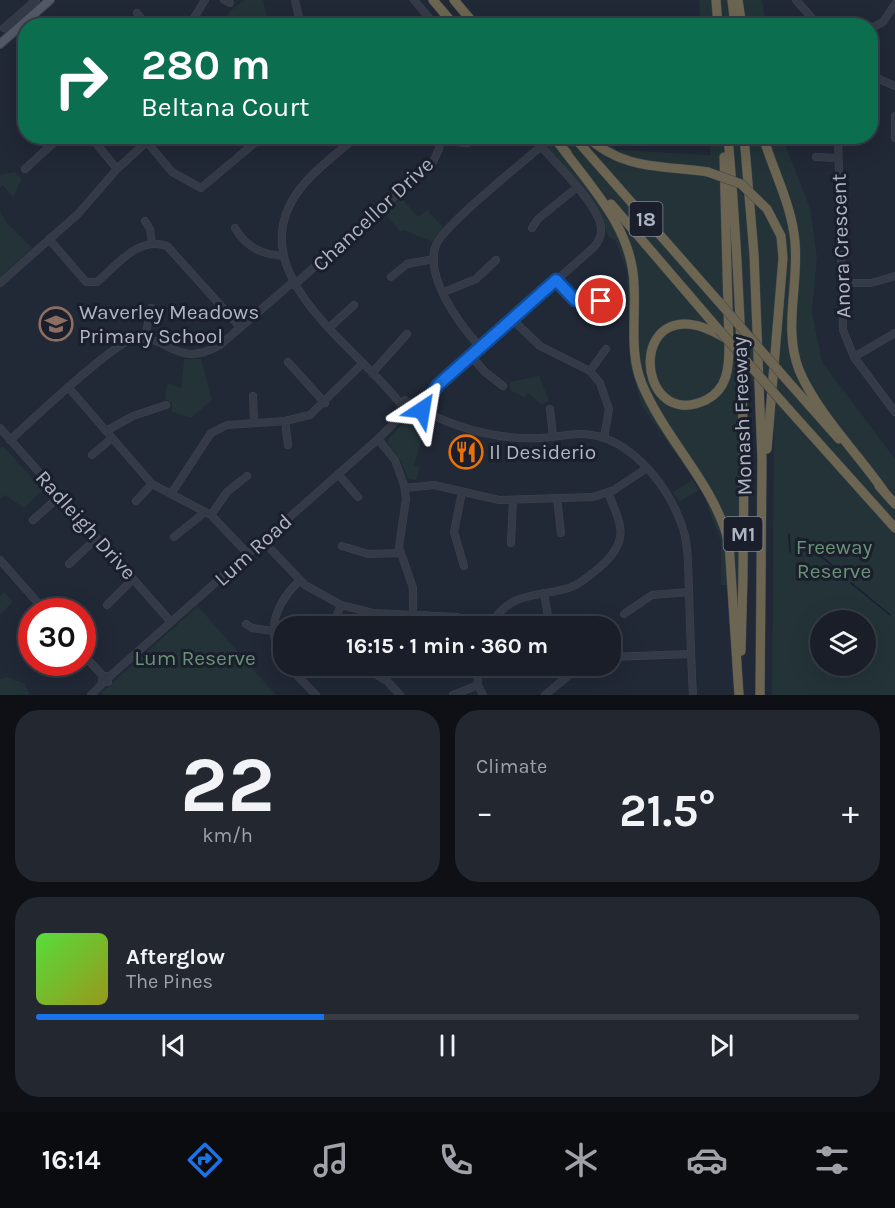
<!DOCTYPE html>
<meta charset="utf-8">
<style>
body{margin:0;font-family:Karla,sans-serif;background:#222730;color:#f1f3f6;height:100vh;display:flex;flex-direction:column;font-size:22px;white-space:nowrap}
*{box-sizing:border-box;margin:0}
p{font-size:20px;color:#9fa2a8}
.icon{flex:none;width:33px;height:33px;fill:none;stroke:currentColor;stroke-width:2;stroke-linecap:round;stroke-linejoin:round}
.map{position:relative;height:695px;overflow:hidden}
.panel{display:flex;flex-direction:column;gap:15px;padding:15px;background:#0e1016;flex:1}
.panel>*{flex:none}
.top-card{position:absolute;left:18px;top:18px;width:860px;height:126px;border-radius:24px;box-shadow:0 6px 24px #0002,0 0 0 2px #373c45;background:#0b6e4f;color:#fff;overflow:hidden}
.fabs{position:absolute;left:810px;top:610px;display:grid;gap:12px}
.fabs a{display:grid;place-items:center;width:66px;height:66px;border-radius:50%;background:#191e28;box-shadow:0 6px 24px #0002,0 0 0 2px #373c45;font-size:30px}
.speed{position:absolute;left:18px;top:598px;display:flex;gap:12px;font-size:30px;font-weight:700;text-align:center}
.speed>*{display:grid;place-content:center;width:78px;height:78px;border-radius:50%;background:#191e28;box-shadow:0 6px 24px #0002,0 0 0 2px #373c45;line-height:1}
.speed .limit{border:9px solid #d22;background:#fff;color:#111}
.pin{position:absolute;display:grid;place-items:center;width:51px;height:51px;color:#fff;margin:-26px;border:3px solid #fff;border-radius:50%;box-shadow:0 2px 6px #0007}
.me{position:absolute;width:66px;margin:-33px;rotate:33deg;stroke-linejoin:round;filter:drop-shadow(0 0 4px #0008)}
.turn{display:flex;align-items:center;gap:21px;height:126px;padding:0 24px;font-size:27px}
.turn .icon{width:78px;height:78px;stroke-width:2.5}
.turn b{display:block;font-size:42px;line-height:51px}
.big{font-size:45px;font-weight:700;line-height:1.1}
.panel .widget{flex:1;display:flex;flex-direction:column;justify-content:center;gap:9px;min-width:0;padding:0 21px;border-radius:24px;background:#222730}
.panel .dial{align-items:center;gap:0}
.dial b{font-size:78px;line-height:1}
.song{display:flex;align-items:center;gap:18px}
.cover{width:72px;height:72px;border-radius:9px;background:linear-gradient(135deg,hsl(110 70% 55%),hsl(60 70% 35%))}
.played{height:6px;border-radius:3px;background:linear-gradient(90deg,#1a73e8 35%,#373c45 35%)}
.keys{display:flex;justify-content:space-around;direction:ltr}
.heat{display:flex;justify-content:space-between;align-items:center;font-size:33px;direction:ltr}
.panel .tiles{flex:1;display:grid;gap:15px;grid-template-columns:1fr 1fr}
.widget:last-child{grid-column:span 2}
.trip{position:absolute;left:273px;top:616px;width:348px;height:60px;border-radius:24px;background:#191e28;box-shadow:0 6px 24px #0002,0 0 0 2px #373c45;font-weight:700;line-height:60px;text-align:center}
.tabs{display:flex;height:96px;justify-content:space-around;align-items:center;background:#0a0c10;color:#9fa2a8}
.tabs .icon{width:42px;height:42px}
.tabs .active{color:#1a73e8}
.tabs b{font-size:27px;color:#f1f3f6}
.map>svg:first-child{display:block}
.green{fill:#233337;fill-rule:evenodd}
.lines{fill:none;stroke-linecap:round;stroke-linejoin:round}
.stream{stroke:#161e33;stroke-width:1.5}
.minor-casing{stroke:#3e4350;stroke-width:8}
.major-casing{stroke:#3e4350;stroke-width:10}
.highway-casing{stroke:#3c424e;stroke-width:10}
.minor{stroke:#353a47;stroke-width:7}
.major{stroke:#525967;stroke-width:8}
.highway{stroke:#6c6552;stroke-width:9}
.highway-bridge-casing{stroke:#3c424e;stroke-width:10;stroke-linecap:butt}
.highway-bridge{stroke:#6c6552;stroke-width:9}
.route-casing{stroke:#114b97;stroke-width:15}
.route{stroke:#1a73e8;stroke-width:10}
.labels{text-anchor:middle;stroke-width:6;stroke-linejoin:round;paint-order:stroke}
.shield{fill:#1a1f2b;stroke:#828895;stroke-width:1.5}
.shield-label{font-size:20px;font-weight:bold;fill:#afb5c3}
.street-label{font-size:21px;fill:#afb5c3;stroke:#1a1f2b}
.poi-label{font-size:21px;fill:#afb5c3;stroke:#1a1f2b;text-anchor:start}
.park-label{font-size:21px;fill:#689376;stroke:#1a1f2b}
</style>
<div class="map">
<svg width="895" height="695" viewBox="0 0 895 695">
<rect width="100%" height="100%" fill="#212836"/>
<!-- green -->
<g class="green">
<path d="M245,0H263L269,25H224C226,12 235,6 245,0Z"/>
<polygon points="699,0 762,0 766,25 701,25"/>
<path d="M536,137H600L617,150L711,155L710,137H782L810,208L817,257L812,312L822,362L895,459V695H772L774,400L742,373L743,586L721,585V542L702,491L642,406L630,365L627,271L615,240L608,236L600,215ZM820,621H866V666H820Z"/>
<polygon points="15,172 22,179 13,197 2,185 0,188 0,175"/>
<polygon points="401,198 418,217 427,210 443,227 432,242 404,230 401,232 384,213"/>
<polygon points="0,211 6,222 32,248 0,277"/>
<polygon points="184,359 201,359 212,400 191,418 172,412 172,403 165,399 167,383 181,388"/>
<polygon points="539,376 549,400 542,405 528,393 525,398 510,390 510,382"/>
<polygon points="411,414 432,423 428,435 423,434 414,466 420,467 416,480 408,479 401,461 387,441"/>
<polygon points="3,446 43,490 24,508 5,495 0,499 0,448"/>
<polygon points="693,480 699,490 679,502 673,492"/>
<polygon points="4,592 13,602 0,614 0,596"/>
<polygon points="198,606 276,695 103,695 101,693"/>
<polygon points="8,677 25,684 30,695 0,695 0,679"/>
</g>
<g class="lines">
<!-- stream -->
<g class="stream">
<polyline points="789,534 790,552"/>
<polyline points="798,537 841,573"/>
<polyline points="851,583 890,615"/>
</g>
<!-- minor casing -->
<g class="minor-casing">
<g id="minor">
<polyline points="224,0 230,3"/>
<polyline points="295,0 301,26"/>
<polyline points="414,0 436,26"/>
<polyline points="796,0 819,26"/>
<polyline points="137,13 147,26"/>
<polyline points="189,26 205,0"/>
<polyline points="4,28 36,0"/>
<polyline points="870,29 883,22 895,4"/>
<polyline points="870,75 895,86"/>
<polyline points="895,116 895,138"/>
<polyline points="90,136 117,169"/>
<path d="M357,136C338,153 315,169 300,189C235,273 360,348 403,407L409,408L411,404L405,400L403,406"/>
<polyline points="838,136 843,330 854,357 895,412"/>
<polyline points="442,141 468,143"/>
<polyline points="147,142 172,172 201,188 263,136"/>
<polyline points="816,157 838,158"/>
<polyline points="25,169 61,136"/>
<polyline points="145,221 150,229 152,243"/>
<path d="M235,228C246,247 261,254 283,256"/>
<polyline points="532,228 538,219 576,188"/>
<path d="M49,239L86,282H97C117,265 138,236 167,246L240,327"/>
<polyline points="391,277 407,264 434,259"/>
<polyline points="556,281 575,300 601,301"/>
<polyline points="0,283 78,214 117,169 153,136"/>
<polyline points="841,283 871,283 895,276"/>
<polyline points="294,285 432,164 439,149 441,136"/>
<polyline points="444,292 476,279 496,260"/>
<polyline points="512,319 540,346 590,371 600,383 609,409 604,438"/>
<polyline points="330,327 354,305"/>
<polyline points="145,338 151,308"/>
<path d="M480,347C460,325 424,277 436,245C444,225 520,165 540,147"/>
<polyline points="471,356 485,372 503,386"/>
<polyline points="854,357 895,333"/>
<polyline points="288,362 325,403"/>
<polyline points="590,371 606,349"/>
<polyline points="372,373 407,334"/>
<polyline points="69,388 152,484 211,515 248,554"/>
<polyline points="253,396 254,422"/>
<path d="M411,404C451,427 495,440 541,438C555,437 568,434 582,434C631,435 674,491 685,536C689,554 688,573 689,590C690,625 691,660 693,695"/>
<polyline points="550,409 553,437"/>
<path d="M422,410L438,385L594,247C598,242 602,236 601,229C601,206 548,155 531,136"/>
<polyline points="285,421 288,445"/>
<polyline points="0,428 171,622"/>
<polyline points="106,431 133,416 166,405"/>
<polyline points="378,439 395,460 404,485 406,499 399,547 413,588 413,615"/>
<path d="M10,440C30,422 115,341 134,339C170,334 176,370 220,345L293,282"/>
<polyline points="92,455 112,438"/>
<polyline points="338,474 358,497"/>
<polyline points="405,488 434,485 499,500 593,497 614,490 647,468"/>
<polyline points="462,492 454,532 464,566"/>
<polyline points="171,494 211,433 227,425 285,421 310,415 363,363"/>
<polyline points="557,498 561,533"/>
<polyline points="136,501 152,484"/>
<polyline points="211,515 227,492 247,476"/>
<polyline points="33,520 60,496"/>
<polyline points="174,537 205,512"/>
<polyline points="263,541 305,585 341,605 373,613 457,617 488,627"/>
<polyline points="511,543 513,500"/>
<polyline points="342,546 368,554 400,553"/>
<polyline points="0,560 46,612"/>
<polyline points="69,564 97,538"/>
<polyline points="544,593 548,616"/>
<polyline points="107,605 133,579"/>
<polyline points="624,614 652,595 689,592"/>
<polyline points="426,615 426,627"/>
<polyline points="246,624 252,628 273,631"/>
<polyline points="332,627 341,605"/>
<path d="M489,627C510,590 535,598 569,588C581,584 590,575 600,567C630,541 622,526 608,493"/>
<polyline points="82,653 103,676 102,682 108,682 108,676 103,676"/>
<polyline points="610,657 691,654"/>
<path d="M284,661C264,631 276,603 300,580"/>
<polyline points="288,666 316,695"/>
<polyline points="477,666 478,685 483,695"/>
<polyline points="369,670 387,681 400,695"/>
<polyline points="109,677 378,439 408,409"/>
<polyline points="91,695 103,683"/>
<polyline points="453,695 478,685"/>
<polyline points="545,695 580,666"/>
</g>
</g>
<!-- major casing -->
<g class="major-casing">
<polyline id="major" points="0,44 50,0"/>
</g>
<!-- highway casing -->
<g class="highway-casing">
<g id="highway">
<polyline points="433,0 455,26"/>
<polyline points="454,0 476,26"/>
<polyline points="716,0 718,26"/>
<polyline points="732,0 735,26"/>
<polyline points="738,0 742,26"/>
<polyline points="552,136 567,153"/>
<polyline points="573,136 719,302"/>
<path d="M586,136C624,171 662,165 708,172"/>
<path d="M728,136C743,307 747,479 741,651"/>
<polyline points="744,136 754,254 762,460 760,695"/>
<path d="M763,136C773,171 792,205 795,242C799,284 783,329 799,370C816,411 857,453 883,490"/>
<path d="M563,149C594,190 632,230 634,284C636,317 629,353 642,384C666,441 714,483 729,543L739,695"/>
<path d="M724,157L729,345C729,367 728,389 706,400C632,435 625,278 725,338"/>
<polyline points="611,204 719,330"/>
<polyline points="767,209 781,236 783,258 767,449"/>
<polyline points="785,378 839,439"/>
<polyline points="783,403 895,528"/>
<polyline points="879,486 895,504"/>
</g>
</g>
<!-- minor -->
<use href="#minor" class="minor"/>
<!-- major -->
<use href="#major" class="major"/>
<!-- highway -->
<use href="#highway" class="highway"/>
<!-- highway-bridge casing -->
<g class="highway-bridge-casing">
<g id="highway-bridge">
<polyline points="708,172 741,184 767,209"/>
<polyline points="719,302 785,378"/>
<polyline points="719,330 783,403"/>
</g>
</g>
<!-- highway-bridge -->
<use href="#highway-bridge" class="highway-bridge"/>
</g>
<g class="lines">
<!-- route casing -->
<g class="route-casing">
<polyline id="route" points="422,410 438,385 556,280 575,300 601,301"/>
</g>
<!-- route -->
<use href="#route" class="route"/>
</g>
<!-- icons -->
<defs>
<g id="school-ring" transform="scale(1.725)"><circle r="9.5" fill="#1a1f2b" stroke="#8d6e63" stroke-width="1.5"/><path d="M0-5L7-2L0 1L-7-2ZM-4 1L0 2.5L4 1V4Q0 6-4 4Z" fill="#8d6e63"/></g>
<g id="restaurant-ring" transform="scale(1.725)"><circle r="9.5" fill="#1a1f2b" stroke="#e8710a" stroke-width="1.5"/><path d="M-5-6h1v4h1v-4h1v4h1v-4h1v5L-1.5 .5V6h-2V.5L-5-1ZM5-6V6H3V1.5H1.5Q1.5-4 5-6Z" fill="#e8710a"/></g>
</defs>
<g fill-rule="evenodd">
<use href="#school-ring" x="56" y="324"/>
<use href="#restaurant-ring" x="466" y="452"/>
</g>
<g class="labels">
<!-- shield labels -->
<g class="shield">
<rect x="629.5" y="202" width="33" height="34" rx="4.5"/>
<rect x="723.5" y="517" width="39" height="34" rx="4.5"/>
</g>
<g class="shield-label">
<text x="646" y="226">18</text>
<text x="743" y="541">M1</text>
</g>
<!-- street labels -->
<g class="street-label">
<text transform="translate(373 214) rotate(-43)" y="7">Chancellor Drive</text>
<text transform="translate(841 246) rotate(-92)" y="7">Anora Crescent</text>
<text transform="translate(742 416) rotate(-92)" y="7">Monash Freeway</text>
<text transform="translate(86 525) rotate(48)" y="7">Radleigh Drive</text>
<text transform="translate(253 550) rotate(-42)" y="7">Lum Road</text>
</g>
<!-- poi labels -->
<g class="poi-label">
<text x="79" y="319">Waverley Meadows<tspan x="79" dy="24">Primary School</tspan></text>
<text x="489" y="459">Il Desiderio</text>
</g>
<!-- park labels -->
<g class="park-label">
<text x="834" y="554">Freeway<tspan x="834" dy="24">Reserve</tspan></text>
<text x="195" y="665">Lum Reserve</text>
</g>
</g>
</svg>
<div class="fabs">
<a><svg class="icon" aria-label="layers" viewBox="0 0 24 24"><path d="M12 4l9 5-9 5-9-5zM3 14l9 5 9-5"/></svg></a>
</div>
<div class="speed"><div class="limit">30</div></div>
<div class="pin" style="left:601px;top:301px;background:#d93025"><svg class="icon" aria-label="arrive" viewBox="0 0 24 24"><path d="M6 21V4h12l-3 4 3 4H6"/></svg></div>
<svg class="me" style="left:422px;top:410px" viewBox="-20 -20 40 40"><path d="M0-17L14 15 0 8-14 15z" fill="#1a73e8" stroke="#fff" stroke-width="4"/></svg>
<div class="trip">16:15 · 1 min · 360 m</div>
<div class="top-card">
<div class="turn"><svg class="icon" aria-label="right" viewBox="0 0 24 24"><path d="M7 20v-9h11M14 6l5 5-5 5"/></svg><div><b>280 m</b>Beltana Court</div></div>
</div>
</div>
<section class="panel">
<div class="tiles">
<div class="widget dial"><b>22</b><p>km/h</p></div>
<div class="widget"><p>Climate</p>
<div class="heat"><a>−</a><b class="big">21.5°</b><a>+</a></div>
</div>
<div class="widget">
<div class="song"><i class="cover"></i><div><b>Afterglow</b><p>The Pines</p></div></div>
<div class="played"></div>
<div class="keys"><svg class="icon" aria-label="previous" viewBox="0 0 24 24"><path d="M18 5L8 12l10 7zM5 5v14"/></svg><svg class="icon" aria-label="pause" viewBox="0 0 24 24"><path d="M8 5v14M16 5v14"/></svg><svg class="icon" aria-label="next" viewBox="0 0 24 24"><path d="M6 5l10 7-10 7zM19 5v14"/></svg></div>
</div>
</div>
</section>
<nav class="tabs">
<b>16:14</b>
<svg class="icon active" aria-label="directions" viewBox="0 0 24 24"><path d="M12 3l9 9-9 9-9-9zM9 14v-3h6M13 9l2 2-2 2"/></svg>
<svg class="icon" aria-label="music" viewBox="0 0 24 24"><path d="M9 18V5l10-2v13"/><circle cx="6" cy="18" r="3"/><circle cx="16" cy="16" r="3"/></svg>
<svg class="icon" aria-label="phone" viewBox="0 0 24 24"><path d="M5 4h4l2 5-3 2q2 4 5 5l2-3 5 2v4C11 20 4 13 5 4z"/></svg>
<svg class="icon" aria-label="climate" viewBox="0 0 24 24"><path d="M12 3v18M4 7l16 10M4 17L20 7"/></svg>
<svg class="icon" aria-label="car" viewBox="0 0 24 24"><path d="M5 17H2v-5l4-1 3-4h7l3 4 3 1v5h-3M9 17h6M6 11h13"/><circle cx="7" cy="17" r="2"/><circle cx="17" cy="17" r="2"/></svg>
<svg class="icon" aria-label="filters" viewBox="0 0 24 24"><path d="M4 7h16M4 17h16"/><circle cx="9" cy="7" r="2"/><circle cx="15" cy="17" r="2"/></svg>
</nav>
